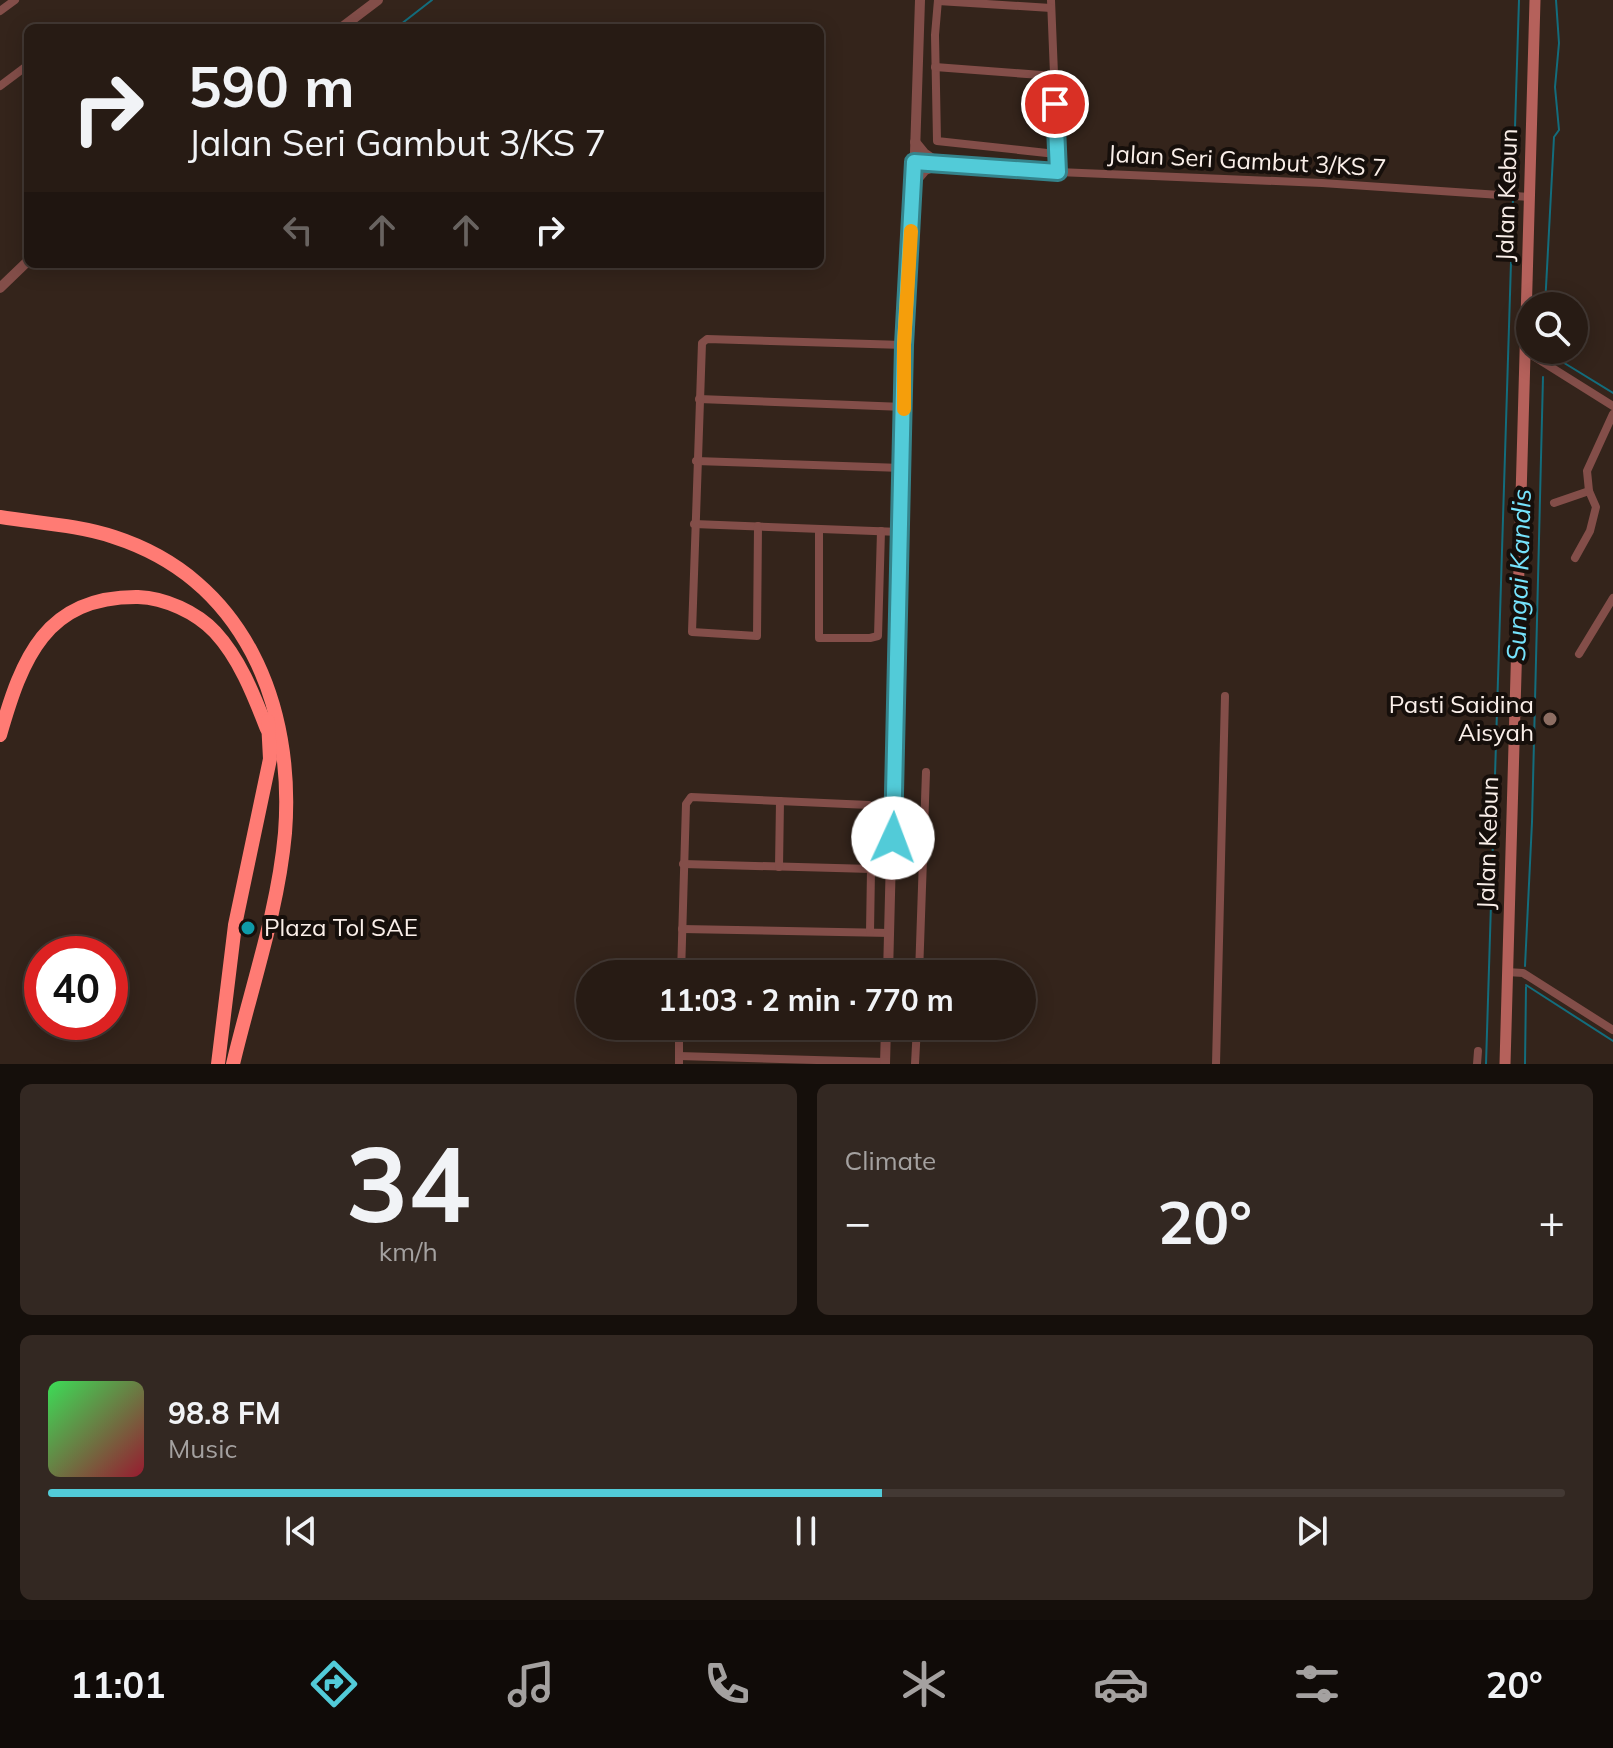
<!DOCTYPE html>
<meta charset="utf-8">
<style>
body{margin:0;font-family:Mulish,sans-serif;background:#332822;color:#f1f3f6;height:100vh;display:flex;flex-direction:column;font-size:30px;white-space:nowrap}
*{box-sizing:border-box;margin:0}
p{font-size:26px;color:#a4a1a0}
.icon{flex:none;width:44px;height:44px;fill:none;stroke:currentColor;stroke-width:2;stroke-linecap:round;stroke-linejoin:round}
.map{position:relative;height:1064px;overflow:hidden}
.side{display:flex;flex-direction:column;gap:20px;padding:20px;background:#150f0b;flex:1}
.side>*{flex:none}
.banner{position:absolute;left:24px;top:24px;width:800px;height:244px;border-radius:12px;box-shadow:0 4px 20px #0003,0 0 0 2px #433934;background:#271b14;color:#f1f3f6;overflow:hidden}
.tools{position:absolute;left:1516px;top:292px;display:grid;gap:16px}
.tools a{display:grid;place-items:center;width:72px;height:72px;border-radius:50%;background:#271b14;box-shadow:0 4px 20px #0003,0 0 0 2px #433934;font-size:40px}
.speed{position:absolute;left:24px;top:936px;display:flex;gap:16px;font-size:40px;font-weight:700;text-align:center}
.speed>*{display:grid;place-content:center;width:104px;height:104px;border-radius:50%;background:#271b14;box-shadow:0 4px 20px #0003,0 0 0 2px #433934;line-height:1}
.speed .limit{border:12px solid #d22;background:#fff;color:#111}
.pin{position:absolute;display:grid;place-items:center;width:68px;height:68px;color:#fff;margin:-34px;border:4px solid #fff;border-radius:50%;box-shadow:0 2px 8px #0007}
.me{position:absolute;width:88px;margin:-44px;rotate:2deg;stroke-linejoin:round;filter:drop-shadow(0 0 6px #0008)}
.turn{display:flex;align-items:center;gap:28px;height:168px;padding:0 32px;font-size:36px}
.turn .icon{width:104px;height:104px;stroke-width:2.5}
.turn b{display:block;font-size:56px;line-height:68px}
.lanes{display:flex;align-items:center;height:76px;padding:0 32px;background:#0003;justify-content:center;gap:40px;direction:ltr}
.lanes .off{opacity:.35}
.big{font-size:60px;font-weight:700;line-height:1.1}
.side .card{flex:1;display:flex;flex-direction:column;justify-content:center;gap:12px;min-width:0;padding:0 28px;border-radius:12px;background:#332822}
.side .dial{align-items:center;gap:0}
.dial b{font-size:104px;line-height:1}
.song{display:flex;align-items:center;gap:24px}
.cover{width:96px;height:96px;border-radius:12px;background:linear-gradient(135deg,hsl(130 70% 55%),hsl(350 70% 35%))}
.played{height:8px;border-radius:4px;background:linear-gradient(90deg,#52cbd8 55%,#433934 55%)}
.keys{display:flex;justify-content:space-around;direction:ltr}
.heat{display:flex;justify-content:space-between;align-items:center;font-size:44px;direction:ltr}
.side .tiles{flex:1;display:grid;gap:20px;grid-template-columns:1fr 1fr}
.card:last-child{grid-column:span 2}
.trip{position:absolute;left:576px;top:960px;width:460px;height:80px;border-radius:40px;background:#271b14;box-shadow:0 4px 20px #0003,0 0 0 2px #433934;font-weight:700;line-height:80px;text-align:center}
.dock{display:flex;height:128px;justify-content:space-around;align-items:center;background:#100b08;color:#a4a1a0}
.dock .icon{width:56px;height:56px}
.dock .selected{color:#52cbd8}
.dock b{font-size:36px;color:#f1f3f6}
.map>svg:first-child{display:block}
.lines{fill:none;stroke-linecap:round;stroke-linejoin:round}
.stream{stroke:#136d7d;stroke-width:2}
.minor{stroke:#834e49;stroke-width:8}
.tertiary{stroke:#834e49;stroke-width:10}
.secondary{stroke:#b5615b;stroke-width:11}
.motorway{stroke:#ff7b74;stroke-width:14}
.route-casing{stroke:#35848c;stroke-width:20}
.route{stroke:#52cbd8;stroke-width:14}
.slow{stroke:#f59e0b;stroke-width:14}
.education-dot{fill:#8d6e63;stroke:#160f0b;stroke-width:3}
.culture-dot{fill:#0f9aa8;stroke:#160f0b;stroke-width:3}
.labels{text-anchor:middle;stroke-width:8;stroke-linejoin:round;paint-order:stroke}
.street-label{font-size:24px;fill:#faefe9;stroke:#160f0b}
.poi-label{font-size:24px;fill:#faefe9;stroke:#160f0b;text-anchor:end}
.water-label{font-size:26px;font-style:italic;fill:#76e3fc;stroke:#160f0b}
</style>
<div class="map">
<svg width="1613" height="1064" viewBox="0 0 1613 1064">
<rect width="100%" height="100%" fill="#34241b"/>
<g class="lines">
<!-- stream -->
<g class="stream">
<polyline points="396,28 432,0"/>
<polyline points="1513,191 1519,0"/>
<polyline points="1545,306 1554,137 1559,130 1555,87 1559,43 1556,0"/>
<polyline points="1543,350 1613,393"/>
<polyline points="1525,966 1532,822 1543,377"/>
<polyline points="1526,985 1613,1041"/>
<polyline points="1486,1064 1513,198"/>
<polyline points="1525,1064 1526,987"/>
</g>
<!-- minor -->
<g class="minor">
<polyline points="938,0 935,35 937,141 1056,154"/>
<polyline points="1051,0 1058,172"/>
<polyline points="938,1 1051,8"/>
<polyline points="0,11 15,0"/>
<polyline points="935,67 1054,76"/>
<polyline points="0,86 28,65"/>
<polyline points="914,162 1058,172 1322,183 1529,197"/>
<polyline points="1525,351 1613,406"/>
<polyline points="699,399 904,407"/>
<polyline points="696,461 902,468"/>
<polyline points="1554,503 1589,491"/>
<polyline points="694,524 900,532"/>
<polyline points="758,526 757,636 692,632 702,343 707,339 904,345"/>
<polyline points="819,529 819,638 870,638 878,636 881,531"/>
<polyline points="1575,558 1590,531 1596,507 1589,491 1587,471 1613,414"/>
<polyline points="1579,654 1613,598"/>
<polyline points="683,864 872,869"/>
<polyline points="779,867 780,801"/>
<polyline points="682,929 890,933"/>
<polyline points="1507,972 1523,973 1613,1030"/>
<polyline points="681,974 686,804 691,797 869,805 872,807 870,932"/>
<polyline points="919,974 926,772"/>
<polyline points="679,1056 885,1062"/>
<polyline points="679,1064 679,1026"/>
<polyline points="915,1064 917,1026"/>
<polyline points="1216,1064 1225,696"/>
<polyline points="1477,1064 1478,1051"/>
</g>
<!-- tertiary -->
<g class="tertiary">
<polyline points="341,28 378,0"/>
<polyline points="915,142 924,153 940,164"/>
<polyline points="914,183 925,170 940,164"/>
<polyline points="0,288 28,261"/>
<polyline points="888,974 904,345 914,183 920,0"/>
<polyline points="885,1064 886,1026"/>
</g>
<!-- secondary -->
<polyline class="secondary" points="1505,1064 1535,0"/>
<!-- motorway -->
<g class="motorway">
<path d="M0,517C37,523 78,525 114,537C244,579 295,705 285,833C278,911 251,988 233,1064"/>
<path d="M0,735C22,659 45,596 138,597C165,598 196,612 215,632C240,659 254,696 267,729"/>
<polyline points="218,1064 235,925 270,759 268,721"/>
</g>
</g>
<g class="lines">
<!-- route casing -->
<g class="route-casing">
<polyline id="route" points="893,838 904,345 914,162 1058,172 1055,104"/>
</g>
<!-- route -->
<use href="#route" class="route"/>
<!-- slow -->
<polyline class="slow" points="904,409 904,345 911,231"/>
</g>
<!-- markers -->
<circle class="education-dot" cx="1550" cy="719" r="8"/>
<circle class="culture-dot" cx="248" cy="928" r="8"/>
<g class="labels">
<!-- street labels -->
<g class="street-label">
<text transform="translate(1247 161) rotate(3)" y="8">Jalan Seri Gambut 3/KS 7</text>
<text transform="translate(1507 195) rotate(-88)" y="8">Jalan Kebun</text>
<text transform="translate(1488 843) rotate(-88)" y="8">Jalan Kebun</text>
</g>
<!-- poi labels -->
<g class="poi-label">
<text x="1534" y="713">Pasti Saidina<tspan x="1534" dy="28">Aisyah</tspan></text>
<text x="264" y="936" text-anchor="start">Plaza Tol SAE</text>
</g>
<!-- water labels -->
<g class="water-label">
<text transform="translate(1519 575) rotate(-88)" y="9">Sungai Kandis</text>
</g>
</g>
</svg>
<div class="tools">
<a><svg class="icon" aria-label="search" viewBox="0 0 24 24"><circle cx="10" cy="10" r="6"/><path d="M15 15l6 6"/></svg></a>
</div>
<div class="speed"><div class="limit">40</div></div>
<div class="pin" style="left:1055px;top:104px;background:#d93025"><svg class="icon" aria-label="arrive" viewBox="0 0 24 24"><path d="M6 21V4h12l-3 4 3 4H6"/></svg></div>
<svg class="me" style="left:893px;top:838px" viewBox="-20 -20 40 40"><circle r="19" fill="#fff"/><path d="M0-13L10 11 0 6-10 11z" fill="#52cbd8"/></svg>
<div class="trip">11:03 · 2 min · 770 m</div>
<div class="banner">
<div class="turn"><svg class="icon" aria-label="right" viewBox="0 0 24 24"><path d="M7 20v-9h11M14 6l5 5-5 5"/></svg><div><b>590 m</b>Jalan Seri Gambut 3/KS 7</div></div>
<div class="lanes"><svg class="icon off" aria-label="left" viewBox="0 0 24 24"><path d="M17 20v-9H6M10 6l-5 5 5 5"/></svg><svg class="icon off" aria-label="ahead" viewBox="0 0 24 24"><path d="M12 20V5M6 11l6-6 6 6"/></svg><svg class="icon off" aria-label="ahead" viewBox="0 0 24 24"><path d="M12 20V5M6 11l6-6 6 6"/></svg><svg class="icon" aria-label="right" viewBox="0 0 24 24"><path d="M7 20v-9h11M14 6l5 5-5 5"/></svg></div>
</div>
</div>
<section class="side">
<div class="tiles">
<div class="card dial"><b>34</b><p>km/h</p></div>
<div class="card"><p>Climate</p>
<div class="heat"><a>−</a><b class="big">20°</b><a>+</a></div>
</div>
<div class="card">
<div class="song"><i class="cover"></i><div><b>98.8 FM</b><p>Music</p></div></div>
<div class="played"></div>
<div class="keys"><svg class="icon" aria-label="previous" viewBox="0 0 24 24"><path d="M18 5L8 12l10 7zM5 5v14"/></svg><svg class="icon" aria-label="pause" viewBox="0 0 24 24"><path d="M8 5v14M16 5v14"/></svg><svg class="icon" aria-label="next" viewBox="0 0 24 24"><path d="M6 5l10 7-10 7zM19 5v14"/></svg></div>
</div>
</div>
</section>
<nav class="dock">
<b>11:01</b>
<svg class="icon selected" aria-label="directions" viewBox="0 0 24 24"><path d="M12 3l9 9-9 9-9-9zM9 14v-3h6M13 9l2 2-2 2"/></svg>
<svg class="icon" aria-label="music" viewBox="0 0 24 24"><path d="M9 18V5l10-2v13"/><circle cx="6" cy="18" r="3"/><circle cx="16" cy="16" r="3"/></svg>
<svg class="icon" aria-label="phone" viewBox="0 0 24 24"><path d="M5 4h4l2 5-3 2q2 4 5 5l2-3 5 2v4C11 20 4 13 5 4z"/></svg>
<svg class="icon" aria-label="climate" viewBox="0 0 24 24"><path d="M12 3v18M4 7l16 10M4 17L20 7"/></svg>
<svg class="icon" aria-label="car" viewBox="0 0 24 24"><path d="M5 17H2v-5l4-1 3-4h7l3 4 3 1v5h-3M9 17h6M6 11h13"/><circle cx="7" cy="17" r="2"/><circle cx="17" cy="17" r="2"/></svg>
<svg class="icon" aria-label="filters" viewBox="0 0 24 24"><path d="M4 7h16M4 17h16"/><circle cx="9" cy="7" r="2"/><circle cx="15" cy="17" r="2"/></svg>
<b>20°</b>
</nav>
